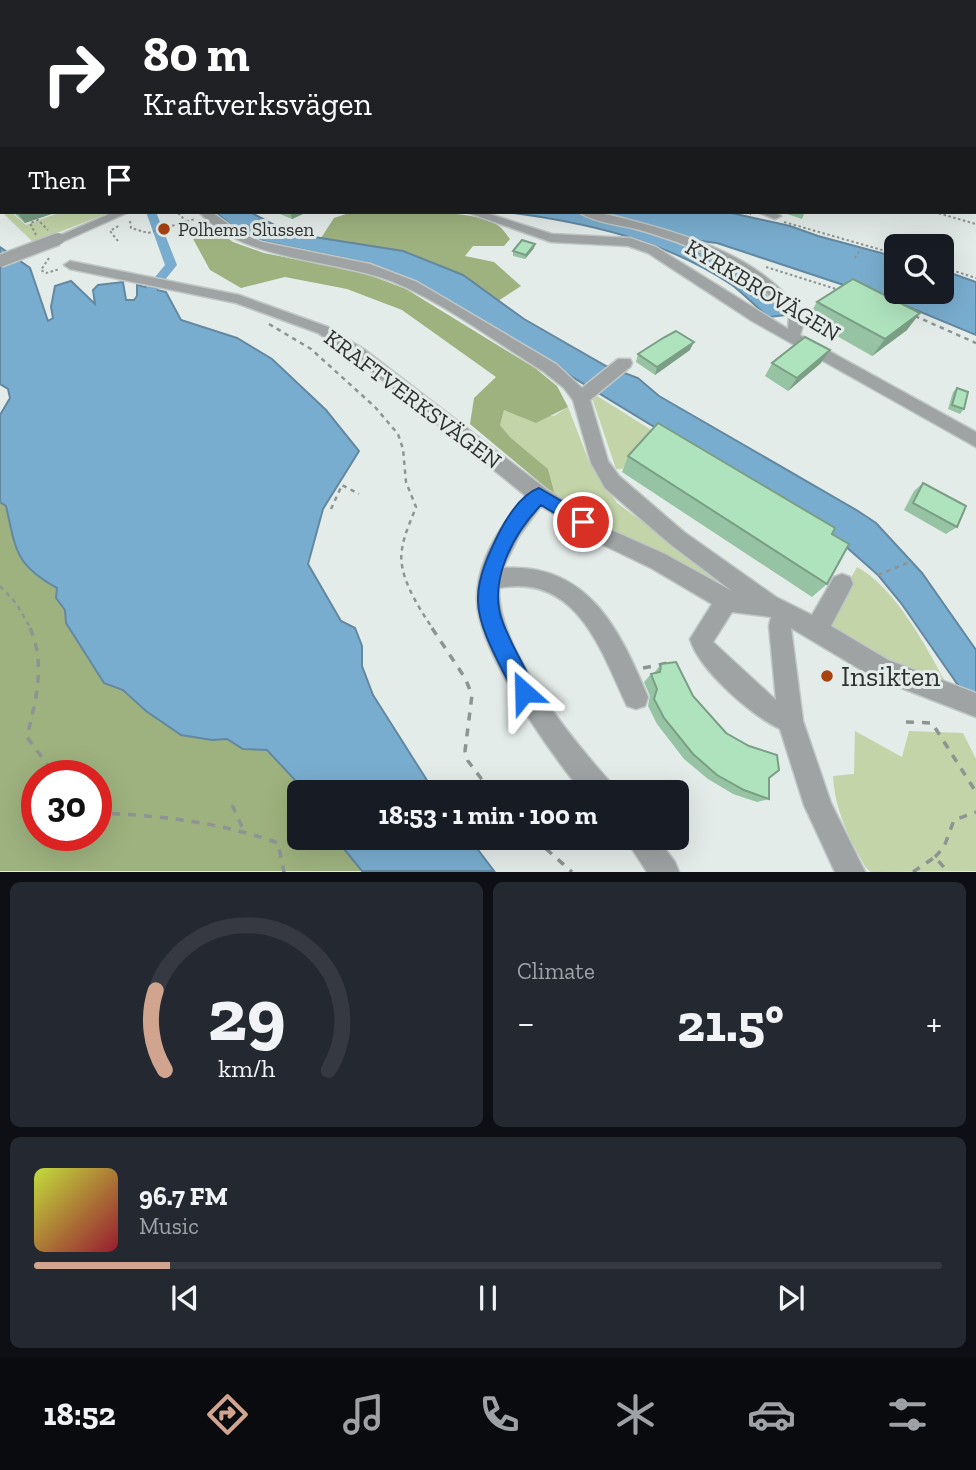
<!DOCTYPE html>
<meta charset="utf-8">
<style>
body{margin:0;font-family:"Zilla Slab",serif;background:#242831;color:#f1f3f6;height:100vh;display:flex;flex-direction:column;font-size:26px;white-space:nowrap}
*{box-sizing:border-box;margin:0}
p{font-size:23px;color:#9ea1a6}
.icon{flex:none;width:38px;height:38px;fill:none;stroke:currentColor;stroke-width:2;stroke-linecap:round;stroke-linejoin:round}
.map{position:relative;height:872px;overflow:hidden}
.details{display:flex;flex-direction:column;gap:10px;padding:10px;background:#0d0f14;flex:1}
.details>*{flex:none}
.hud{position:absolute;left:0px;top:0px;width:976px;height:214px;box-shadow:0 7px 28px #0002;background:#202124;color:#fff;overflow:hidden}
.controls{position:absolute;left:884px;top:234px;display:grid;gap:14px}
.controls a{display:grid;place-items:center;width:70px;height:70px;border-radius:10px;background:#171b24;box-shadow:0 7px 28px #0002;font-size:35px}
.speed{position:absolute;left:21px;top:760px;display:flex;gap:14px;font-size:35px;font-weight:700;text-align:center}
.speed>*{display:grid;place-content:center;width:91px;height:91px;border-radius:50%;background:#171b24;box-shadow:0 7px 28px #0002;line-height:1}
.speed .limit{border:10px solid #d22;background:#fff;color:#111}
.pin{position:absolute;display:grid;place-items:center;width:60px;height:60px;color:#fff;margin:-30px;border:4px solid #fff;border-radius:50%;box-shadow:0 2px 7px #0007}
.me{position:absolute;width:77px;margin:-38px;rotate:335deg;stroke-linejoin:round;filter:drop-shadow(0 0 5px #0008)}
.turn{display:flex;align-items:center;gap:24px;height:147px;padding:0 28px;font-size:32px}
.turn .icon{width:91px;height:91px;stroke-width:2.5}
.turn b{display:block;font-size:49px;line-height:60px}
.then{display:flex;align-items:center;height:66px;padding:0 28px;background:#0003;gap:14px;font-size:26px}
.big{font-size:52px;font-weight:700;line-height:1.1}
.details .card{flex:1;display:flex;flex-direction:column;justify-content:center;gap:10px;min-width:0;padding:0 24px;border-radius:10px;background:#242831}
.details .dial{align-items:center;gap:0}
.dial svg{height:182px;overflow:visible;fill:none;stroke:#363941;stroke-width:7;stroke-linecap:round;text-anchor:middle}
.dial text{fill:#f1f3f6;stroke:none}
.song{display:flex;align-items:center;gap:21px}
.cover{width:84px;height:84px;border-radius:10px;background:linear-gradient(135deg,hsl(70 70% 55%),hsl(350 70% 35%))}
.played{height:7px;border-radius:4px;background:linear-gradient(90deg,#d0a48f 15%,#363941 15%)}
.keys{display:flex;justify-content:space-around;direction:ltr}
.heat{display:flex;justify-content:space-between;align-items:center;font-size:38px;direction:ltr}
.details .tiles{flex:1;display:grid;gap:10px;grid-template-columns:1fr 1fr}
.card:last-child{grid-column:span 2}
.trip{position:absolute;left:287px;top:780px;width:402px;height:70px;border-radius:10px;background:#171b24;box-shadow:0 7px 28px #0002;font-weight:700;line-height:70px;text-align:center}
.menu{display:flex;height:112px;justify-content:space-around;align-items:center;background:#090b0e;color:#9ea1a6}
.menu .icon{width:49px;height:49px}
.menu .selected{color:#d0a48f}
.menu b{font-size:32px;color:#f1f3f6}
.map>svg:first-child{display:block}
.green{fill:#c2d4a8}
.forest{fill:#9eb27f;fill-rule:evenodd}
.water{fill:#79adcf;stroke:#6388a0;stroke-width:2}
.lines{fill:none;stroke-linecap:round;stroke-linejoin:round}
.canal{fill:#79adcf;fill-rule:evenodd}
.minor-casing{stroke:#c0c7c5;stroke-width:3}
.path-far2{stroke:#8e9492;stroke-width:2;stroke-dasharray:2.5 2.5;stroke-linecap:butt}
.path-far1{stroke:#8e9492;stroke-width:2.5;stroke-dasharray:4.5 4.5;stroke-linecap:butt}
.path{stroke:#8e9492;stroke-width:3.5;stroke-dasharray:8 8;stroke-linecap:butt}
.minor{fill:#9fa3a4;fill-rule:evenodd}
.minor-bridge-casing{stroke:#c0c7c5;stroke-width:15;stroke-linecap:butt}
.minor-bridge{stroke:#9fa3a4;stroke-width:12}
.wall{fill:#96c3a3}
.shaded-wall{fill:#7a9f85}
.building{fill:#afe3be;stroke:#7a9f85;stroke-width:2}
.route{fill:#1a73e8;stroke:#114b97;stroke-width:2}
.poi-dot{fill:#a74311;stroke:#e4ecea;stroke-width:2.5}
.labels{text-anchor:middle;stroke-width:6;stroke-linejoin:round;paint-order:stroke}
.far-poi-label{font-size:19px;fill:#2f3231;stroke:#e4ecea;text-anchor:start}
.street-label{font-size:23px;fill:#2f3231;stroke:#e4ecea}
.near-poi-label{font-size:28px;fill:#2f3231;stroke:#e4ecea;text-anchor:start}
</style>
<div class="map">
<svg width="976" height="872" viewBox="0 0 976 872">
<rect width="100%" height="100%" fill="#e4ecea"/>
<!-- green -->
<g class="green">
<polygon points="11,212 26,225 56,214 111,212 33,242 4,214"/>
<polygon points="594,394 656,433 622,469 616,469 591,395"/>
<polygon points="568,407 590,464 617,503 716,576 726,587 715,584 593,522 555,495 548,469 510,437 500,425 504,410 554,416"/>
<path d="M857,567C895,587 927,648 947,685L908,671L828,626V618Z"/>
<path d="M855,731L902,757L909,731L963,733L976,759V871L871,872L866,868C849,838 835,811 833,776L854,774Z"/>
</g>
<!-- forest -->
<g class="forest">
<path d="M352,212C384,212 475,207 499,226C503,229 507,235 510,239L504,246H473L465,256L494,262L521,286L498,301L463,275L403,251L321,238L334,218Z"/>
<polygon points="203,221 233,242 264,253 364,273 406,289 535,368 557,386 568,407 536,423 504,410 500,425 510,437 548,469 555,495 470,424 474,398 496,377 402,310 347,289 285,277 241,288 210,270 192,237"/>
<path d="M0,502L6,506C16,550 14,565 57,588L56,598L65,610L66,623L104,683L123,690L146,711L212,740L227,739L243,749L267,750L307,793H299V838H335L362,871H0ZM37,775H96V835H37Z"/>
</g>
<!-- water -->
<g class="water">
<polygon points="215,212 250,212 289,233 403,251 463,275 524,319 606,366 638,378 659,396 858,511 876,523 922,573 976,650 976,711 901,603 878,575 835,537 418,283 367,263 262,241 235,228"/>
<path d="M506,212H580L682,243L690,249L737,267L783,306L787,315L769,317C756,307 745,295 732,285C665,240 585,222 506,212Z"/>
<polygon points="591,212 727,212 790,226 818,236 896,257 896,292 942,292 942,270 976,282 976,335 904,305 717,243 685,239"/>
<path d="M0,247L30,268L48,321L53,318L51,307L55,286L71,281L95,304L93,290L98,285L123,282L126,300H134L137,296V285L166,292L181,320L237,338L272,359L326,410L359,451L323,509L308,564L341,621L355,628L362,646V666L373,695L435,793H307L267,750L243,749L227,739L212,740L181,735L146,711L123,690L104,683L66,623L65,610L56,598L57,588C15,565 16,550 6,506L0,502V415L10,398L8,389L0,384Z"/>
<polygon points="335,838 469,838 494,871 362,871"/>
</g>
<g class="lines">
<!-- canal -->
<polygon class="canal" points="146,212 156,212 177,265 156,291 152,292 146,288 165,265"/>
<!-- minor casing -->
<g class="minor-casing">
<g id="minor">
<polygon points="0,92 2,93 2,98 0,98"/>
<rect x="975" y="194" width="1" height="8"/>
<polygon points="114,212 129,212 62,242 52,239"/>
<path d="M199,212H212L239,232L262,242L370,264L417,282L556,364L582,388L618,359H630L632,363L630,367L590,400L608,461L619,476L684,532L776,597L812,615L834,577L842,574L850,577L853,584L831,626L888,660L976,693V717L873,677L791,628L803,721L831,803L865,872H835L804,805L780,729C751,715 699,670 690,639L712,604L651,568L597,542L541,506L519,536L503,568C588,562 620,630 648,697L645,706L636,709L627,706C601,651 577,573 499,588C497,648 572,739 611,783L614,793H583C551,754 478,652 477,601C476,562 501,524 526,496L355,358L318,333L236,303L70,269L64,265L70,261L239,295L328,327L365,350L546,489L611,530L665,554L732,591L670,544L605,488L591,463L573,400L564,388L544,372C499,344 455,311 407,288C342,256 250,267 199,212ZM732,612L771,617L769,626L776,700L713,642Z"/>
<path d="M466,212H483L552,234L630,238L656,247L788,329L789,316C748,268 696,246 636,229C619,225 593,222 579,212C599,211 618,217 637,222C692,237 750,255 789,298C793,303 801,309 803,315C805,321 802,329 800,335L976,432V447L752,321L648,253L628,246L551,242Z"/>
<polygon points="757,212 774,212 781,216 775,219"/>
<polygon points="625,838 657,838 675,862 679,872 647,872"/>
</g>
</g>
<!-- path-far2 -->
<g class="path-far2">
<polyline points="185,212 179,214 187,222"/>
<polyline points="740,212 751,214"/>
<polyline points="934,212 976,224"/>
<polyline points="130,221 131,228 148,233 195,219"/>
<polyline points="784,222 896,254"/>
<polyline points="36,235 30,223 38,220 48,230"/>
<polyline points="118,241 110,231 120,225"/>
<polyline points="49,258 41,270 46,273 60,269"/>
<polyline points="855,258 862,247"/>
<polyline points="766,267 839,290"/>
<polyline points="942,267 976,278"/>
</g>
<!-- path-far1 -->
<g class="path-far1">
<polyline points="915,316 976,343"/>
<path d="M269,324L311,349L375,407L398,434L403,449L406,482L416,507C411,520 404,535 402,549C397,575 419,608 433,629"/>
<polyline points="331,509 342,485 359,494"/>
<polyline points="878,575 912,561"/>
<polyline points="0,586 16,603 31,629"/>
</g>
<!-- path -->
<g class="path">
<path d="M30,628C46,665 36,699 27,737L55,775"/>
<polyline points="432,628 465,678 472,695 465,751 468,761 492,793"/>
<polyline points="643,668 668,663 669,666"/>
<polyline points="906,722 932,723 976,792"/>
<polyline points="232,805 243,829"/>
<path d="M96,813C159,815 219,822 278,843L284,872"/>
<polyline points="534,838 572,872"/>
<polyline points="935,857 944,847 954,820 976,812"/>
<polyline points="913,872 935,857 948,872"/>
</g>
<!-- minor -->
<use href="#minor" class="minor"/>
<!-- minor-bridge casing -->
<g class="minor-bridge-casing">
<polyline id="minor-bridge" points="0,261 58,239"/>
</g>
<!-- minor-bridge -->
<use href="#minor-bridge" class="minor-bridge"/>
</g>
<!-- wall -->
<g class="wall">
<polygon points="13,212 57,212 25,223"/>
<polygon points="275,212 305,212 305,213 292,219"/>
<polygon points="781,212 805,212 802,219"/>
<polygon points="837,212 849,212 848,214"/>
<polygon points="534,248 525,259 513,256 513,251"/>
<polygon points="817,302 907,330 872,356 807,319"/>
<polygon points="690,350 655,375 636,362 638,354"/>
<polygon points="772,363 821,363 788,391 765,376"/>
<polygon points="957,388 964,409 960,414 948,409 953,392"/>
<polygon points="628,456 832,534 827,584 812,597 622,472"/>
<polygon points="923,483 957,527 946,534 904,510 914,491"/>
<polygon points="661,664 693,696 769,778 769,799 757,802 733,794 708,779 684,759 657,724 648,706 650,696 644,682 651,674 654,673"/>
</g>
<!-- shaded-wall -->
<g class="shaded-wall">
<polygon points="17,212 57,212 25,223"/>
<polygon points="290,212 305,212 305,213 292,219"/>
<polygon points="535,244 534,248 525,259 526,255"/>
<polygon points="920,313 907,330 872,356 885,339"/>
<polygon points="694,342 690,350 655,375 657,367"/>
<polygon points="830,350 821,363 788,391 797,378"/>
</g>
<!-- building -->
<g class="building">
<polygon points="522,240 535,244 526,255 513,251"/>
<polygon points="853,279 920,313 885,339 817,302"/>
<polygon points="676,331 694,342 657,367 638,354 663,338"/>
<polygon points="805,337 830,350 797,378 772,363"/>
<polygon points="957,388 968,392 964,409 952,405"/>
<polygon points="658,423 835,528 832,534 849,544 827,584 628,456"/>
<polygon points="923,483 966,506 957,527 913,503"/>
<polygon points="676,662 693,696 726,733 749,746 777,755 779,770 769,778 769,799 744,790 717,775 693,754 664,718 654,699 657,689 651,674 660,672 661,664"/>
</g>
<!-- sky -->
<linearGradient id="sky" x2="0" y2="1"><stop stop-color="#7bb1de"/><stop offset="0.42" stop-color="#f3f6f6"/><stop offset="1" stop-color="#f3f6f6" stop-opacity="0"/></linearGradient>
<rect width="976" height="211" fill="url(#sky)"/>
<!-- route -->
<path class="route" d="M539,488L589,517L592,522L589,528L583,530L541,505C513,534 487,582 503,623C512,647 526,668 536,692L532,699L524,703L517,699C504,671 477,629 478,598C478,576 490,551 500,531C508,516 522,494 539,488Z"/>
<!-- markers -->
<g class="poi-dot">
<circle cx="164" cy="229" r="7"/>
<circle cx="827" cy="676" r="7"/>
</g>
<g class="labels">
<!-- far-poi labels -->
<g class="far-poi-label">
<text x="178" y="236">Polhems Slussen</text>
</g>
<!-- street labels -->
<g class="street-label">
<text transform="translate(763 290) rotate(31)" y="8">KYRKBROVÄGEN</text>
<text transform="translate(413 399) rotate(37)" y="8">KRAFTVERKSVÄGEN</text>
</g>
<!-- near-poi labels -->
<g class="near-poi-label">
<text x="841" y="686">Insikten</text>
</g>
</g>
</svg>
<div class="controls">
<a><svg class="icon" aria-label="search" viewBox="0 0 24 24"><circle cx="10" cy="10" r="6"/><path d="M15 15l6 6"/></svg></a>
</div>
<div class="speed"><div class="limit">30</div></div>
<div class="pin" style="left:583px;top:522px;background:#d93025"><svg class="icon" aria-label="arrive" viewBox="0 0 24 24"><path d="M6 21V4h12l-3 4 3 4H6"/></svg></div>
<svg class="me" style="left:524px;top:692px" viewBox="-20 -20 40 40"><path d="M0-17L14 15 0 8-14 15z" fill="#1a73e8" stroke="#fff" stroke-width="4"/></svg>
<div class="trip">18:53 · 1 min · 100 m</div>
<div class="hud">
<div class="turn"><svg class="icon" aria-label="right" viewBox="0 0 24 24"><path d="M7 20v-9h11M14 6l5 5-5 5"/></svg><div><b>80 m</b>Kraftverksvägen</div></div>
<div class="then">Then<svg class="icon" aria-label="arrive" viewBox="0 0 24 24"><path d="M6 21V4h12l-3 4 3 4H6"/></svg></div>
</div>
</div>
<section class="details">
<div class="tiles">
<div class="card dial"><svg viewBox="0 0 100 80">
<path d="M14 69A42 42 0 1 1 86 69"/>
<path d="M14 69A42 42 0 0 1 10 34" stroke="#d0a48f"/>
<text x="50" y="56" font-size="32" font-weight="700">29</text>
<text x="50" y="72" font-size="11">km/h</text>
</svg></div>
<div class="card"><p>Climate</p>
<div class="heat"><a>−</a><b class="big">21.5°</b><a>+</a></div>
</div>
<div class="card">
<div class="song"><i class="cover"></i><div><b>96.7 FM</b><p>Music</p></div></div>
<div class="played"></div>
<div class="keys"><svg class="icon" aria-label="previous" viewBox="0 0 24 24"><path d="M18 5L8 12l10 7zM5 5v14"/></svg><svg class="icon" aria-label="pause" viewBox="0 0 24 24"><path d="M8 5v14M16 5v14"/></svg><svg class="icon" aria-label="next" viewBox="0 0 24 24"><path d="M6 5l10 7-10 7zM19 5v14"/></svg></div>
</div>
</div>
</section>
<nav class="menu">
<b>18:52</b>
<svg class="icon selected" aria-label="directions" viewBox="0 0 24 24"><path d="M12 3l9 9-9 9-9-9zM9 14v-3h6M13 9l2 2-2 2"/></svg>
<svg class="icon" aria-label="music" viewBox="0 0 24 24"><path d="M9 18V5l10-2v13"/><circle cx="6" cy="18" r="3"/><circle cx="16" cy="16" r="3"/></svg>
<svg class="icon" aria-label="phone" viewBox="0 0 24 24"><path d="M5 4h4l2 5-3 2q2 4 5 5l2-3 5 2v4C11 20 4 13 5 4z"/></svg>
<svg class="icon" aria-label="climate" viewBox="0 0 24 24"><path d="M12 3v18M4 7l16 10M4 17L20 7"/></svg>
<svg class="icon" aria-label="car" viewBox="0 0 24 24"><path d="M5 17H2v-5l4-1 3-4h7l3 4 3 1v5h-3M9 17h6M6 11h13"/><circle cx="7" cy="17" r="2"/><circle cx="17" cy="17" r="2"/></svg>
<svg class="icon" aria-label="filters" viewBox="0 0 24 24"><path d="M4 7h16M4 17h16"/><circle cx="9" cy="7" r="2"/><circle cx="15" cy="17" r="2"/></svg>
</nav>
